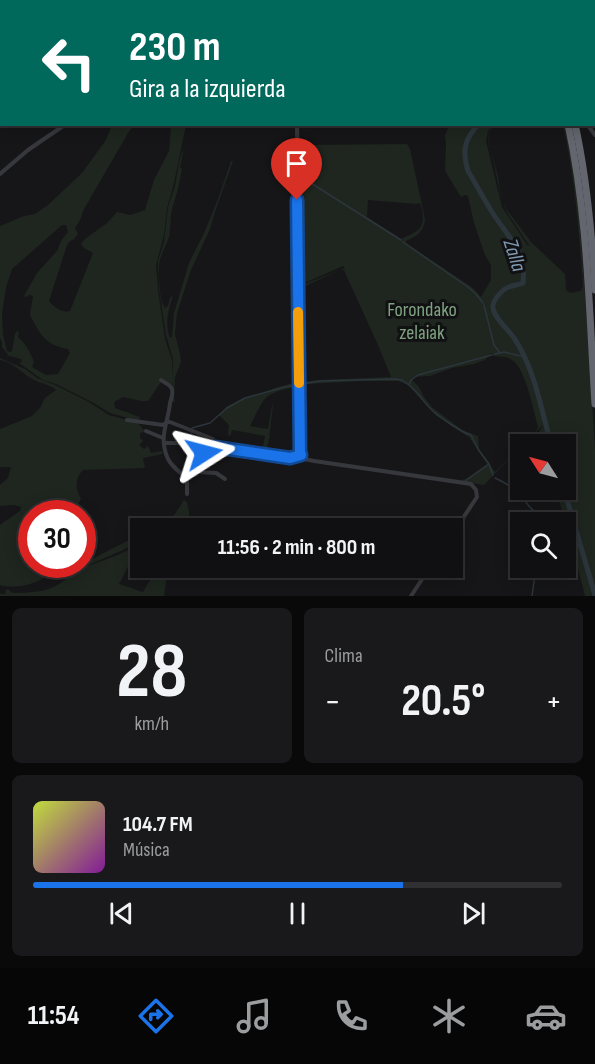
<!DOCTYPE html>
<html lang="es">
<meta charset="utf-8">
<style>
body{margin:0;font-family:"Sofia Sans Condensed",sans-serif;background:#19191b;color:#f1f3f6;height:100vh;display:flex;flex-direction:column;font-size:22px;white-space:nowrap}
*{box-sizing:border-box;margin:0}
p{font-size:20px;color:#9c9d9f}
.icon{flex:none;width:33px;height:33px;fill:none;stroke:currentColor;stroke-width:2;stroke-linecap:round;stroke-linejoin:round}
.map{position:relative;height:596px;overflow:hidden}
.drawer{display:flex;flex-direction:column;gap:12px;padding:12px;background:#09090a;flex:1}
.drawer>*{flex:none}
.top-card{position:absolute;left:0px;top:0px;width:596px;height:126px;box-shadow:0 3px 15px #0003,0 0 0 2px #303032;background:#00695c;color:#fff;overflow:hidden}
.needle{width:39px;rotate:306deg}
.buttons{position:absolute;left:510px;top:434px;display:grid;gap:12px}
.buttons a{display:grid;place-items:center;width:66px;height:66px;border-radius:0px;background:#101012;box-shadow:0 3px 15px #0003,0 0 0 2px #303032;font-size:30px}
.speed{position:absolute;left:18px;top:500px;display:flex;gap:12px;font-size:30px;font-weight:700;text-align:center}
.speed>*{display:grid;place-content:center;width:78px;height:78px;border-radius:50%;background:#101012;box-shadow:0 3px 15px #0003,0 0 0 2px #303032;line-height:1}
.speed .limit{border:9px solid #d22;background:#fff;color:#111}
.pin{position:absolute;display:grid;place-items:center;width:51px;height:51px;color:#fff;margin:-62px -26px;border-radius:50% 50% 50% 0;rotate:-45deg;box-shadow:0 0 6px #0007}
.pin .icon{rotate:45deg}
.me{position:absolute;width:66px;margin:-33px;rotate:81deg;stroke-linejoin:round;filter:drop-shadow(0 0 4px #0008)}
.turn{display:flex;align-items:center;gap:21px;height:126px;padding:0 30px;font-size:27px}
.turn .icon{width:78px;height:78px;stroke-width:2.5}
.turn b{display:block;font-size:42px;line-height:51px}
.big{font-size:45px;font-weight:700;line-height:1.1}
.drawer .card{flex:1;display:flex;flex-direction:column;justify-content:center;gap:9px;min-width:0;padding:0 21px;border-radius:9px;background:#19191b}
.drawer .dial{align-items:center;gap:0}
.dial b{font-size:78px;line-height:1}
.song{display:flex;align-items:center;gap:18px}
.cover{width:72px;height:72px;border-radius:9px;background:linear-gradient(135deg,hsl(70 70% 55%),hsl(290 70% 35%))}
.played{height:6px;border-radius:3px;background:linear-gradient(90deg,#1a73e8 70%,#303032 70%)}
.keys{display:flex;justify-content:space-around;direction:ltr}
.heat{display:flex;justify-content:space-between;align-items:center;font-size:33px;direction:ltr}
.drawer .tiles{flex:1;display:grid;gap:12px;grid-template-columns:1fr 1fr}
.card:last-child{grid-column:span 2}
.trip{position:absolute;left:130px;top:518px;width:333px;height:60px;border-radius:0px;background:#101012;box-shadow:0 3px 15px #0003,0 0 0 2px #303032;font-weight:700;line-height:60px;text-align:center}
.tabs{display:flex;height:96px;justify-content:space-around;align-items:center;background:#060607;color:#9c9d9f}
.tabs .icon{width:42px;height:42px}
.tabs .on{color:#1a73e8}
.tabs b{font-size:27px;color:#f1f3f6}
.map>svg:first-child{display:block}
.green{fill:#1e261f;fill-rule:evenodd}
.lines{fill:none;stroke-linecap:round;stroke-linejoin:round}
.stream{stroke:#2c353c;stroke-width:1.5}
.river{stroke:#2c353c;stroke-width:5}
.minor{stroke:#37383d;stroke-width:4}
.highway{stroke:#63666e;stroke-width:7}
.route-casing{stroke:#114b97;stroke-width:15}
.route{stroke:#1a73e8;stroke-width:10}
.slow{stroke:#f59e0b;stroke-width:10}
.labels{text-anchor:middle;stroke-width:6;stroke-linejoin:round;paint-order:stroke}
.park-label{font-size:20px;fill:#7fa381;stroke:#111113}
.water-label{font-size:21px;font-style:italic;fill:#7f9bb3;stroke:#111113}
</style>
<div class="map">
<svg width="595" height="596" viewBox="0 0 595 596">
<rect width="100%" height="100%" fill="#161618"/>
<!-- green -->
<g class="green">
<path d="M115,125H134L128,133L84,209L80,220L75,228L78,234L74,239L70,241L67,245L49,301C55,308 62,313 70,311L93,253L84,248L81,244L85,239L107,223L117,212L130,215L145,210L154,180L169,151L171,125H186L174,183L167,208L164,235L156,265L158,290L165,339L172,360L173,378V359L166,335L159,289L158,261L164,242L168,207L175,186L179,162L184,147L180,168L182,169C180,183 176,196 172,209C170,218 171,227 169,237C166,246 159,257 159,267C159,278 159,300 165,308L168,306L170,298L173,295C169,310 164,322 170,338L172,337L174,313L189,263L205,231L218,199L231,161H233L215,212L210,229L191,270L177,313L175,334L180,354L181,362L175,377L174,398L175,402H172L173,379L172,387L161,382L148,401H141L123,397L114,402L115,408L140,417L139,421L110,413L92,402L56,384L43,380L19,363L22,362L21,359L9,356L2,347V342L0,338V226L24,216L35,214L48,205L82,173L106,140L111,127ZM62,225H66L68,232L61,241L57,251L37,273L24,296L26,297L29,295L33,296L30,315C40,334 45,345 68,349L70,353L58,374L46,375L32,367L34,362C30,352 26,344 18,337L19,332L17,331L15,334L12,351L10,352L7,351L3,335L2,314L6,287L12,269Z"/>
<path d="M295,125L298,452L291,457L262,452L265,436L232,430L230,436L228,435L229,425L219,415L226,407L246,397L265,392L275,388L296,382ZM295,387L297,388V452L290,456L266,452L269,439L273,405H272L268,429L250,426C265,397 262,394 295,387Z"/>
<path d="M298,125H299L300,145L407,144L410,149L425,219C424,232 417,236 406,241V243L473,288L481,297L491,280V265L485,255L474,223L468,196L465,195L461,197L445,171L446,145L445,136L448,128L445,125H491L488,131L486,141L502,207L528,246L529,245L508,214L502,201L488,137C488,132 490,126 495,125L489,131L488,140L498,176L502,201L507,210L531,242L565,274L566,290L570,293L581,291L583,286C579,232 575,178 563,125H566L577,188L588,334L595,450V596H585L566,522L555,489H564L567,501L569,498L570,494L566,482V444H554L552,438L549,439L550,444H543L540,436L538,435L526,444L539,432L544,424L524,444L537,430L538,427C534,412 525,367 512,360C507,356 499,357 493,356L491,353L485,360L474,364L452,368L430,376L413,377V381L419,387L424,397L432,407L462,430L478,436L479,449L495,472L520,447L484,485L308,459L304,456L301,450L299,288L302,285L345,268L343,266L307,282L299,279ZM368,200L417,204L420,203C427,226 422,230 401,239L367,217ZM340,270H344L347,277L378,345L391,377L318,380L302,382L301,379L300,290L303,287ZM361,381H398L408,385L434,414L465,435L469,437L487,464L466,479L461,480L306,458L303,455L302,450L301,388L302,385L307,384Z"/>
<path d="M0,358L25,369L37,378L55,385L87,401L109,415L138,423L145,432L140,433V438L143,441L139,445L144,449L148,446L151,453L162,451L163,454L143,458L145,468L83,470C76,476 74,490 81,498L75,513H32V564C47,564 69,566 82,564L141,534V540L123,550L84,567C99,562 130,552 141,542L119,584L143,592L158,567H168L164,596H0V594H6L5,591L8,589L12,593C46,592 52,592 78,569L58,564C54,567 52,572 48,575C36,585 15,589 0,585V525L20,511L21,507L14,505L0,506V485L8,478L11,467H0V429L32,416L40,408L45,398L56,390C49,384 42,384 34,380C22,374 14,362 0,360Z"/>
<polygon points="184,500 187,502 189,511 189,528 158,528 175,514"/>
</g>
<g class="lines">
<!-- stream -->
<g class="stream">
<polyline points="16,2 16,0"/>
<polyline points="0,44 2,43"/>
<polyline points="306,180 401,240"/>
<polyline points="403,242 468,287 476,294 483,303"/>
<polyline points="484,305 494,345 500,353"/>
<polyline points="495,354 504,352 525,357"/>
<polyline points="302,384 320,381 395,379 402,380 409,385 411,380 418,375 492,355"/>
<path d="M409,385C420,394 424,403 433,411C441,418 461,432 471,435L478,449L489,464L493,475"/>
<polyline points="192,428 210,423 227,408 245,398 285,387 297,385"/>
<polyline points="190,441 191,433"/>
<polyline points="192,450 193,465"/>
<path d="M495,478C504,482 513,487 520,495C525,500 527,505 533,510L534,518L538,522"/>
<polyline points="465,481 489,464"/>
<polyline points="532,596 536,567"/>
</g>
<!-- river -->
<g class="river">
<polyline points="418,0 419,2"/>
<path d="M479,124C464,139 462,151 468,171C476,184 483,198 492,212C507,236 527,251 523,283C518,285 514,285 509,287C503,289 492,300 493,308C494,318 509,330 514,338C535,369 541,409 551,444"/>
<polyline points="564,489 595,595"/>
</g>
<!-- minor -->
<g class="minor">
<polyline points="295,0 295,2"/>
<polyline points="542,0 543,2"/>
<polyline points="201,2 202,0"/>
<polyline points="297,124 300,454 304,459 314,461 471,484 476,490 477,497 453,533"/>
<polyline points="587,124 595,135"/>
<polyline points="0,174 28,150 66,124"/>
<path d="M161,380C165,383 170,384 172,389C173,393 171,400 170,403C168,424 158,437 168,459C172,467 181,473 187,479V494"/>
<polyline points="127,420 163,425 167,422 170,422 213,439 215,447 290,458 301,455"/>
<polyline points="146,431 163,438"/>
<path d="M164,443H189C195,450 199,454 209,453"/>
<polyline points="199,472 216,473 225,479"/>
<path d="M187,479C197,470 208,468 209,453L215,447"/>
<polyline points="411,596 430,567"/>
</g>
<!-- highway -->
<g class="highway">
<polyline points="529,0 530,2"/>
<polyline points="536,0 537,2"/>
<path d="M568,124C588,216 589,311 595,404"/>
<path d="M575,124C587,179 592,234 595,290"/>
</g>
</g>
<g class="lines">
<!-- route casing -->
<g class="route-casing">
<polyline id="route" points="204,453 208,453 215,447 290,458 301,455 300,452 297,200"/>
</g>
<!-- route -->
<use href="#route" class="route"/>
<!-- slow -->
<polyline class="slow" points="298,312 299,383"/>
</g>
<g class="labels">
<!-- park labels -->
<g class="park-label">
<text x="422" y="316">Forondako<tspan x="422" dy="23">zelaiak</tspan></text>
</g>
<!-- water labels -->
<g class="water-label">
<text transform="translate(515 255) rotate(72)" y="7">Zalla</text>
</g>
</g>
</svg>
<div class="buttons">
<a><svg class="needle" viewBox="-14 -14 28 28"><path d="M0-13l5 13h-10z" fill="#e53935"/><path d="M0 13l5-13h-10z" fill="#9c9d9f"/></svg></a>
<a><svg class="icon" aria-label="search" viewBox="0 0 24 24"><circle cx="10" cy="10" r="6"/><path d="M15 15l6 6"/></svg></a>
</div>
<div class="speed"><div class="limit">30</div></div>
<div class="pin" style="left:297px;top:200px;background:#d93025"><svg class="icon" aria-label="arrive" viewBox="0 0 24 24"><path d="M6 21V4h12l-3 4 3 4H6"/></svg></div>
<svg class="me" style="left:204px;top:453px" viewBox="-20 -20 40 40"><path d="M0-17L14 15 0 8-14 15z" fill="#1a73e8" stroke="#fff" stroke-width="4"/></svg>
<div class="trip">11:56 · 2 min · 800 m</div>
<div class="top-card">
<div class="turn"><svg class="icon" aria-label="left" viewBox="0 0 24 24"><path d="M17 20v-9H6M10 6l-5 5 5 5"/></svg><div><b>230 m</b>Gira a la izquierda</div></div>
</div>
</div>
<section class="drawer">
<div class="tiles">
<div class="card dial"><b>28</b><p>km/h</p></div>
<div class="card"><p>Clima</p>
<div class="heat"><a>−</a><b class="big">20.5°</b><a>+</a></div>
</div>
<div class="card">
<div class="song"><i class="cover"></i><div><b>104.7 FM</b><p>Música</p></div></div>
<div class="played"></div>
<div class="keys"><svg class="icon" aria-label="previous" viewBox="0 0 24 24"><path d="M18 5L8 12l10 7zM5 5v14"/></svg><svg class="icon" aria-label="pause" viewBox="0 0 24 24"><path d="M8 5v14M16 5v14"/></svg><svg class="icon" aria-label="next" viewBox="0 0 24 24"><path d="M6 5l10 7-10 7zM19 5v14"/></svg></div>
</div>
</div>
</section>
<nav class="tabs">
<b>11:54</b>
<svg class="icon on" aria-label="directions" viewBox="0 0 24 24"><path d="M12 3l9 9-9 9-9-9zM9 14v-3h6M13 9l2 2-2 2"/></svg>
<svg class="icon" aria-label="music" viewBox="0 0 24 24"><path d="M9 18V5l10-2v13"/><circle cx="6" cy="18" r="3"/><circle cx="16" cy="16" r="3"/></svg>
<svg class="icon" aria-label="phone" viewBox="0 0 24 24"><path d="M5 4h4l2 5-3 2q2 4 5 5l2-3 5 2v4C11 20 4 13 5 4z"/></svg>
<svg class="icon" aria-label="climate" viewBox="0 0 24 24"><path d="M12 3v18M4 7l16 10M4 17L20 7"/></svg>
<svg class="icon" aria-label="car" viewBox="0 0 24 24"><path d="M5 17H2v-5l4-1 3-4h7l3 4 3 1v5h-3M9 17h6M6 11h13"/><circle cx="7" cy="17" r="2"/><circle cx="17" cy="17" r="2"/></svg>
</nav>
